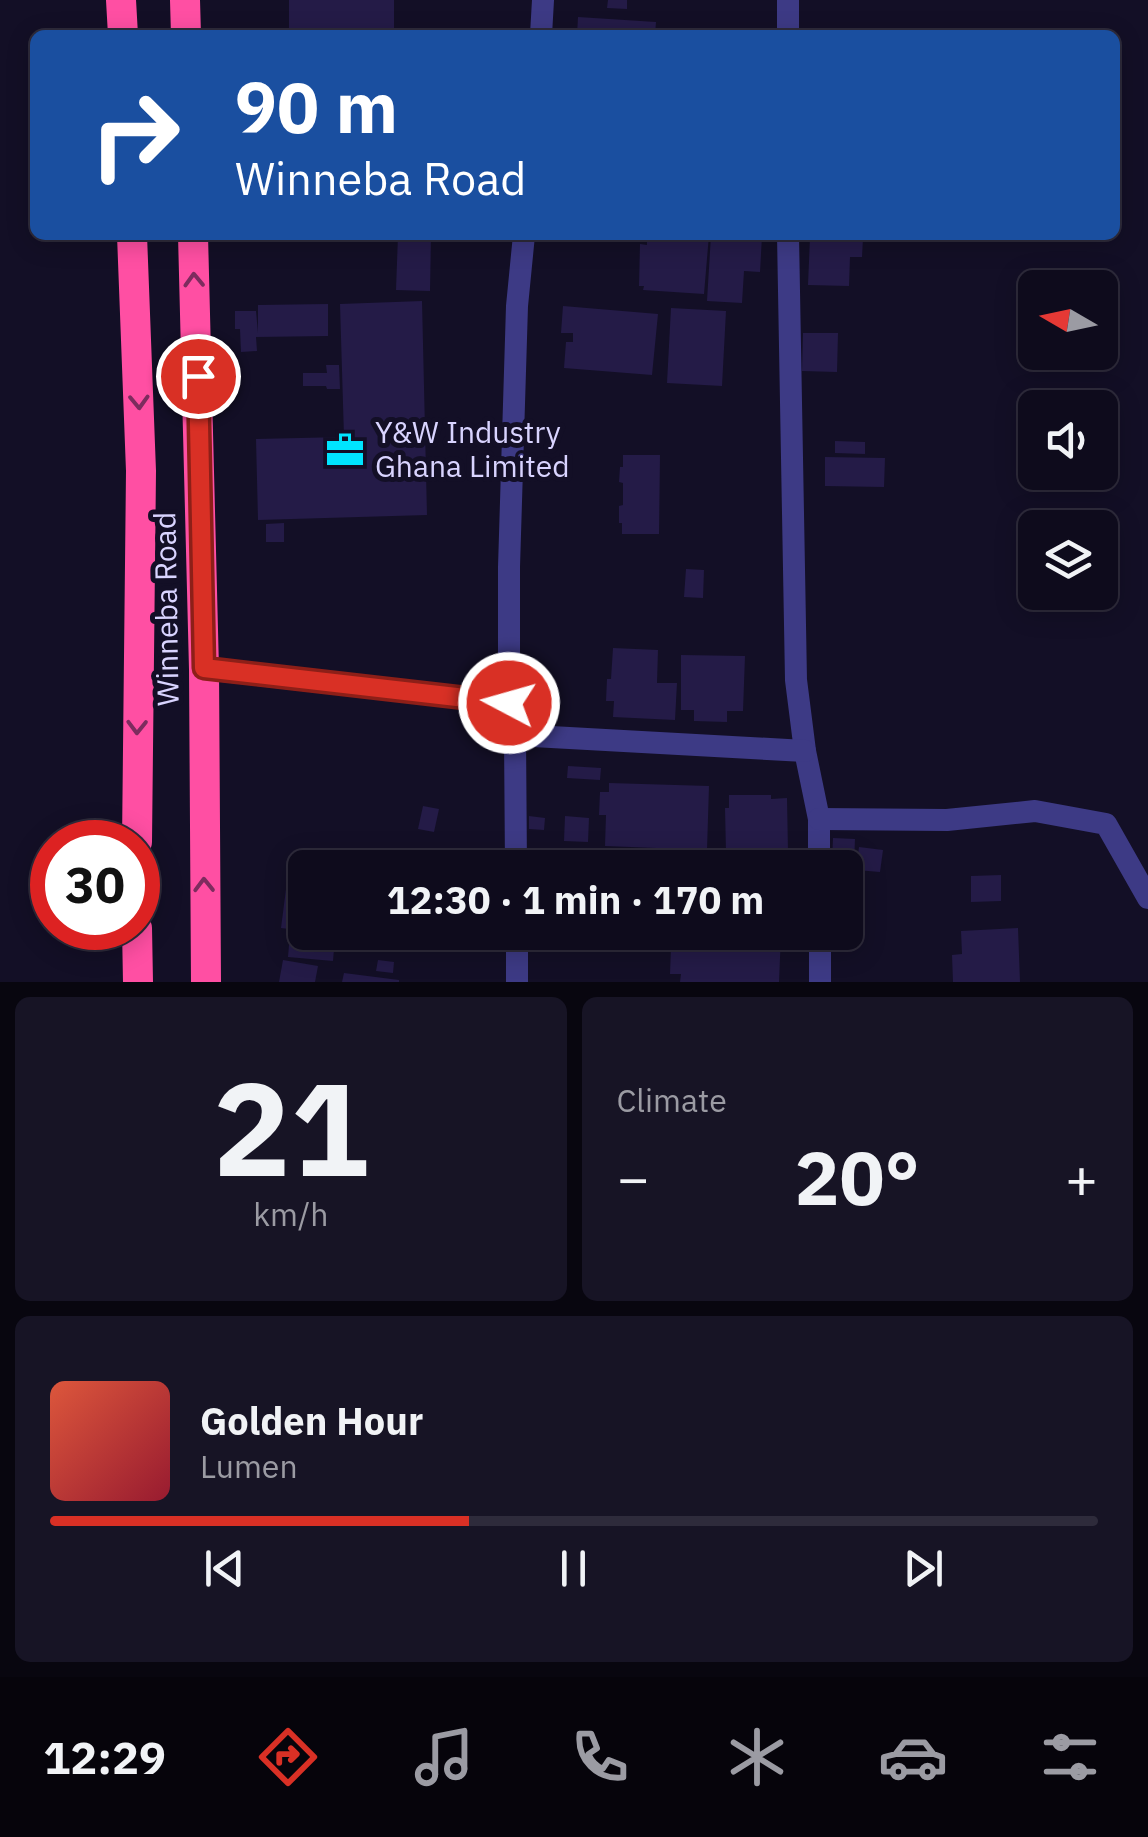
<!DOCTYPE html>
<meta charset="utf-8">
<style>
body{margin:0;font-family:"IBM Plex Sans",sans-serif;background:#171425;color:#f1f3f6;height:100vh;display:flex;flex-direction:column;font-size:38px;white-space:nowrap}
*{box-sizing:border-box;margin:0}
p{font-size:32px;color:#9b9ba3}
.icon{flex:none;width:55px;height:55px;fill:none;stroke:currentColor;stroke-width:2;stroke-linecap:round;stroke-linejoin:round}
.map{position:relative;height:982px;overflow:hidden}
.side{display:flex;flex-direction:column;gap:15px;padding:15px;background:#08060f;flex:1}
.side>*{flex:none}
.hud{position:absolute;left:30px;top:30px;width:1090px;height:210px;border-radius:15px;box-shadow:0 5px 25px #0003,0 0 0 2px #2e2b3b;background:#1a4fa0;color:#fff;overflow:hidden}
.needle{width:65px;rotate:279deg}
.buttons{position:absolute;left:1018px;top:270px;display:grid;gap:20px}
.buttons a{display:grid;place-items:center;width:100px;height:100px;border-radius:15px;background:#0e0b1c;box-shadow:0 5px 25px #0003,0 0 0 2px #2e2b3b;font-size:50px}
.speed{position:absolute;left:30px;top:820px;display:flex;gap:20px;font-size:50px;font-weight:700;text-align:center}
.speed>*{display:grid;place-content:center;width:130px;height:130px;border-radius:50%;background:#0e0b1c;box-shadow:0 5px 25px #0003,0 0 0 2px #2e2b3b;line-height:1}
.speed .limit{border:15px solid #d22;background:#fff;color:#111}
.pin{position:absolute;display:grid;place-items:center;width:85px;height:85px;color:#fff;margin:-42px;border:5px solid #fff;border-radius:50%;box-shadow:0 2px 10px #0007}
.me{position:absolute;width:110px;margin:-55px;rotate:276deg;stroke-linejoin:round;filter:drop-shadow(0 0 8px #0008)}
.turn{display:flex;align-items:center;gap:35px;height:210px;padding:0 40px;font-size:45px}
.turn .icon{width:130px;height:130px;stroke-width:2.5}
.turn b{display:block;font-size:70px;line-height:85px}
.big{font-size:75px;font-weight:800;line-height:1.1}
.side .tile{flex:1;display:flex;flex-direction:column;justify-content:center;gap:15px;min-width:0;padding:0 35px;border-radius:15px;background:#171425}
.side .dial{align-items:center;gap:0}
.dial b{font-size:130px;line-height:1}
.song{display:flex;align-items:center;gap:30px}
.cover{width:120px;height:120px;border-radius:15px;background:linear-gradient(135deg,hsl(10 70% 55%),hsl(350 70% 35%))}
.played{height:10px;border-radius:5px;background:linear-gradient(90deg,#d93025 40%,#2e2b3b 40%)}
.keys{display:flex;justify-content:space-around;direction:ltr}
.heat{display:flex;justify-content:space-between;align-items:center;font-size:55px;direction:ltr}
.side .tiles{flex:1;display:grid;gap:15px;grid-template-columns:1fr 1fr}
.tile:last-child{grid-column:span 2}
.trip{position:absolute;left:288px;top:850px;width:575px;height:100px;border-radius:15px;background:#0e0b1c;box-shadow:0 5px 25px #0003,0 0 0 2px #2e2b3b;font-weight:800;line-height:100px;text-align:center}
.dock{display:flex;height:160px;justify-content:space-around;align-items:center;background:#06040b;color:#9b9ba3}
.dock .icon{width:70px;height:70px}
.dock .selected{color:#d93025}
.dock b{font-size:45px;color:#f1f3f6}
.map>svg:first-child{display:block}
.building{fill:#241b47}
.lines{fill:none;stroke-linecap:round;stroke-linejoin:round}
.street{stroke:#3d3a85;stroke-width:22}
.highway{stroke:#ff4fa3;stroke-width:30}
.oneway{stroke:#7d2c5e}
.route-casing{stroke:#8d1f18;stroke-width:25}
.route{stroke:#d93025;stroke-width:18}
.labels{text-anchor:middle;stroke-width:10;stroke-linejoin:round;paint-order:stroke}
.poi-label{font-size:30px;fill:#d9d4ff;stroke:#130f26;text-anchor:start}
.street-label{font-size:30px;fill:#d9d4ff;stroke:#130f26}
</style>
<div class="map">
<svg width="1148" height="982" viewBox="0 0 1148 982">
<rect width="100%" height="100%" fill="#130f26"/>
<!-- building -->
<g class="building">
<rect x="289" y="0" width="105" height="35"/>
<polygon points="608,0 627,0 627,9 607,8"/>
<polygon points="578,17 656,22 655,35 577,35"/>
<polygon points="398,235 431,235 430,291 396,290"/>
<polygon points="647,235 709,235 704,294 643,290 644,286 639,286 640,244 647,245"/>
<polygon points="711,235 762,236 760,272 744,271 742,303 707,301"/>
<polygon points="810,237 863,238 862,257 850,257 849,286 808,285"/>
<polygon points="422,301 427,515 258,520 256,439 344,437 340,304"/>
<polygon points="328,304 328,336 256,337 257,351 241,352 240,329 235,329 235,311 256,311 258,333 258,305"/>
<polygon points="563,306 658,314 652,375 564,368 566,342 573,342 573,333 561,333"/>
<polygon points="671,308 726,311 722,386 667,383"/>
<polygon points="803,333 838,333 837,372 802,371"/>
<polygon points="326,365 339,365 340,389 327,389 326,386 303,386 303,373 327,373"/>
<polygon points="835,441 865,442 865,454 835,453"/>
<polygon points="623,455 660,455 659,534 622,534 622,523 619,523 619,506 623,505 623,483 619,482 620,467 623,467"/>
<polygon points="825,457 885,458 884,487 825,486"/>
<polygon points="284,523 284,542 266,542 266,524"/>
<polygon points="686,569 704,570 703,598 684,597"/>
<polygon points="613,648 658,650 657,683 677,683 675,720 613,717 614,701 606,701 607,679 611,679"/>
<polygon points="681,655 745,656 743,711 727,711 727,722 694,721 694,710 681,710"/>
<polygon points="568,766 601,768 600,780 567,778"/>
<polygon points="609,783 709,786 707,850 605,846 606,815 599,815 600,792 609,792"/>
<polygon points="729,795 771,795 771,799 787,798 788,852 726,853 725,808 729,808"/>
<polygon points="423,806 439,809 434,832 418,829"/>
<polygon points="529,816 545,818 544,830 529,829"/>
<polygon points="565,816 589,818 588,842 564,841"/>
<polygon points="833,838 855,839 854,863 832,862"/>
<polygon points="859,847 883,850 880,872 856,870"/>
<polygon points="776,861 776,868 712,868 712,863"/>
<polygon points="845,870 851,871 849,907 845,907"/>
<polygon points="1001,875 1001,901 971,902 971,876"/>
<polygon points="286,889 305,891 305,931 281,928"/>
<polygon points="1018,928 1020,982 953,982 952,955 962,954 961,931"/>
<polygon points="682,932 781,934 779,982 680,982 681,974 670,974 671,947 682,948"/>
<polygon points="290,933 335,937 333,961 288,957"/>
<polygon points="283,960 318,966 315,982 279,982"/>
<polygon points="378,960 394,962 393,973 376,971"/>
<polygon points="344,973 399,980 399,982 342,982"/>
</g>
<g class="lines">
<!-- street -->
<g class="street">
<polyline points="541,35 543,0"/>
<polyline points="788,35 788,0"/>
<polyline points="788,235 796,680 805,751 819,819 819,868"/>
<polyline points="204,669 509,703"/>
<polyline points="515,735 805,751"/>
<polyline points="819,819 947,820 1035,811 1106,824 1148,898"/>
<polyline points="516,868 515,735 509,703 509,567 517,306 524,235"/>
<polyline points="517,932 517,982"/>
<polyline points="820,932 820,982"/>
</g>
<!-- highway -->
<g class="highway">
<polyline points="121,0 123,35"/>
<polyline points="185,0 186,35"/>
<polyline points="132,235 141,471 137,842"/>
<polyline points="193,235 204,669 206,982"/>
<polyline points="137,928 138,982"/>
</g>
</g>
<!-- one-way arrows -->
<defs><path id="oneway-chevron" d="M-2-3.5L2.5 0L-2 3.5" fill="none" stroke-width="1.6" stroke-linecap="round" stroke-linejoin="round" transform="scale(2.5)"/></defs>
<g class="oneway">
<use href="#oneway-chevron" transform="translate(194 280) rotate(-92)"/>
<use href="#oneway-chevron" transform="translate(139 402) rotate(88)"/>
<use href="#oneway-chevron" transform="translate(137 727) rotate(91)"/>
<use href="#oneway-chevron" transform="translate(204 885) rotate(-91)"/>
</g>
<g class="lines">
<!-- route casing -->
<g class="route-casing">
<polyline id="route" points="198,376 204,668 509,703"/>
</g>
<!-- route -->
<use href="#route" class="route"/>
</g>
<!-- icons -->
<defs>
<g id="office-bare" transform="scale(3)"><path d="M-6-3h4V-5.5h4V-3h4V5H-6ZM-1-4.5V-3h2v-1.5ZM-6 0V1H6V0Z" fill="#00e5ff" stroke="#130f26" stroke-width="2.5" paint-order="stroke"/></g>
</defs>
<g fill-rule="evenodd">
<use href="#office-bare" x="345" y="450"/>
</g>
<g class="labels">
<!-- poi labels -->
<g class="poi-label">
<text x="375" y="443">Y&amp;W Industry<tspan x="375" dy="34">Ghana Limited</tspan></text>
</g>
<!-- street labels -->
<g class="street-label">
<text transform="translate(167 609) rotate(-91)" y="10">Winneba Road</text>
</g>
</g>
</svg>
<div class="buttons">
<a><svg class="needle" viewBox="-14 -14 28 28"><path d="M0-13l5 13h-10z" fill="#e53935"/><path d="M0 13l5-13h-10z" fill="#9b9ba3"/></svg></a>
<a><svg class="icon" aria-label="sound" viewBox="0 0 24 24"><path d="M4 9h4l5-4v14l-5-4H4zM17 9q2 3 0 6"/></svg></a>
<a><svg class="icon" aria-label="layers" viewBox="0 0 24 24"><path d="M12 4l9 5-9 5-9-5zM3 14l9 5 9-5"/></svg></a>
</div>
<div class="speed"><div class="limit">30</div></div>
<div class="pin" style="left:198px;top:376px;background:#d93025"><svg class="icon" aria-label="arrive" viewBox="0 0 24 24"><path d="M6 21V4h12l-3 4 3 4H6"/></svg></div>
<svg class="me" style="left:509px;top:703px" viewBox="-20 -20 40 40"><circle r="17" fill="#d93025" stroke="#fff" stroke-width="3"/><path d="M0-11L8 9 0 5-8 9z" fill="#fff"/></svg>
<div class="trip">12:30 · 1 min · 170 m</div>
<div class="hud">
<div class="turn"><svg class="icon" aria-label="right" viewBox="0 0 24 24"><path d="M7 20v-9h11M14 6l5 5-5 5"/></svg><div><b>90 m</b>Winneba Road</div></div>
</div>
</div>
<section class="side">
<div class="tiles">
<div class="tile dial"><b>21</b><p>km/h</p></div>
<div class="tile"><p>Climate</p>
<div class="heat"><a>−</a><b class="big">20°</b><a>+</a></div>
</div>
<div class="tile">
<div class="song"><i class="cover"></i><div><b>Golden Hour</b><p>Lumen</p></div></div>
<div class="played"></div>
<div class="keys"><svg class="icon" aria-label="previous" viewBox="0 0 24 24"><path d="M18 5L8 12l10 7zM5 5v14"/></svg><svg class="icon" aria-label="pause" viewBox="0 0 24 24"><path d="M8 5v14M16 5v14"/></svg><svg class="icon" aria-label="next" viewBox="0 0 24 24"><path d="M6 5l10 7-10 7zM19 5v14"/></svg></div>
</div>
</div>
</section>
<nav class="dock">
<b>12:29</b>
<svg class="icon selected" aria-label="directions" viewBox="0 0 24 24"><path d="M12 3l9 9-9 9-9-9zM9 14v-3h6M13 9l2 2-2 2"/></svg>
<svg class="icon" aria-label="music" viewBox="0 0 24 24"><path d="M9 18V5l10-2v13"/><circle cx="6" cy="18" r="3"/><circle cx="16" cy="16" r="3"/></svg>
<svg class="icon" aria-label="phone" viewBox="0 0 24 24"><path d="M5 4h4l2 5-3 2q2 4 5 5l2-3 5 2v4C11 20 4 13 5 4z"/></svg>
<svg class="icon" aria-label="climate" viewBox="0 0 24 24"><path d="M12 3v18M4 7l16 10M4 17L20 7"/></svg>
<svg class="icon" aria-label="car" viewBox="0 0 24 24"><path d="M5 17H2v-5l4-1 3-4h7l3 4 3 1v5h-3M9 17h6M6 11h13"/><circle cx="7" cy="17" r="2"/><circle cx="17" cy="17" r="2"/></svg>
<svg class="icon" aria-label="filters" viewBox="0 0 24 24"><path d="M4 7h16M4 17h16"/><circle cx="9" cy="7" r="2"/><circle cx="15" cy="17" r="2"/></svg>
</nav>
